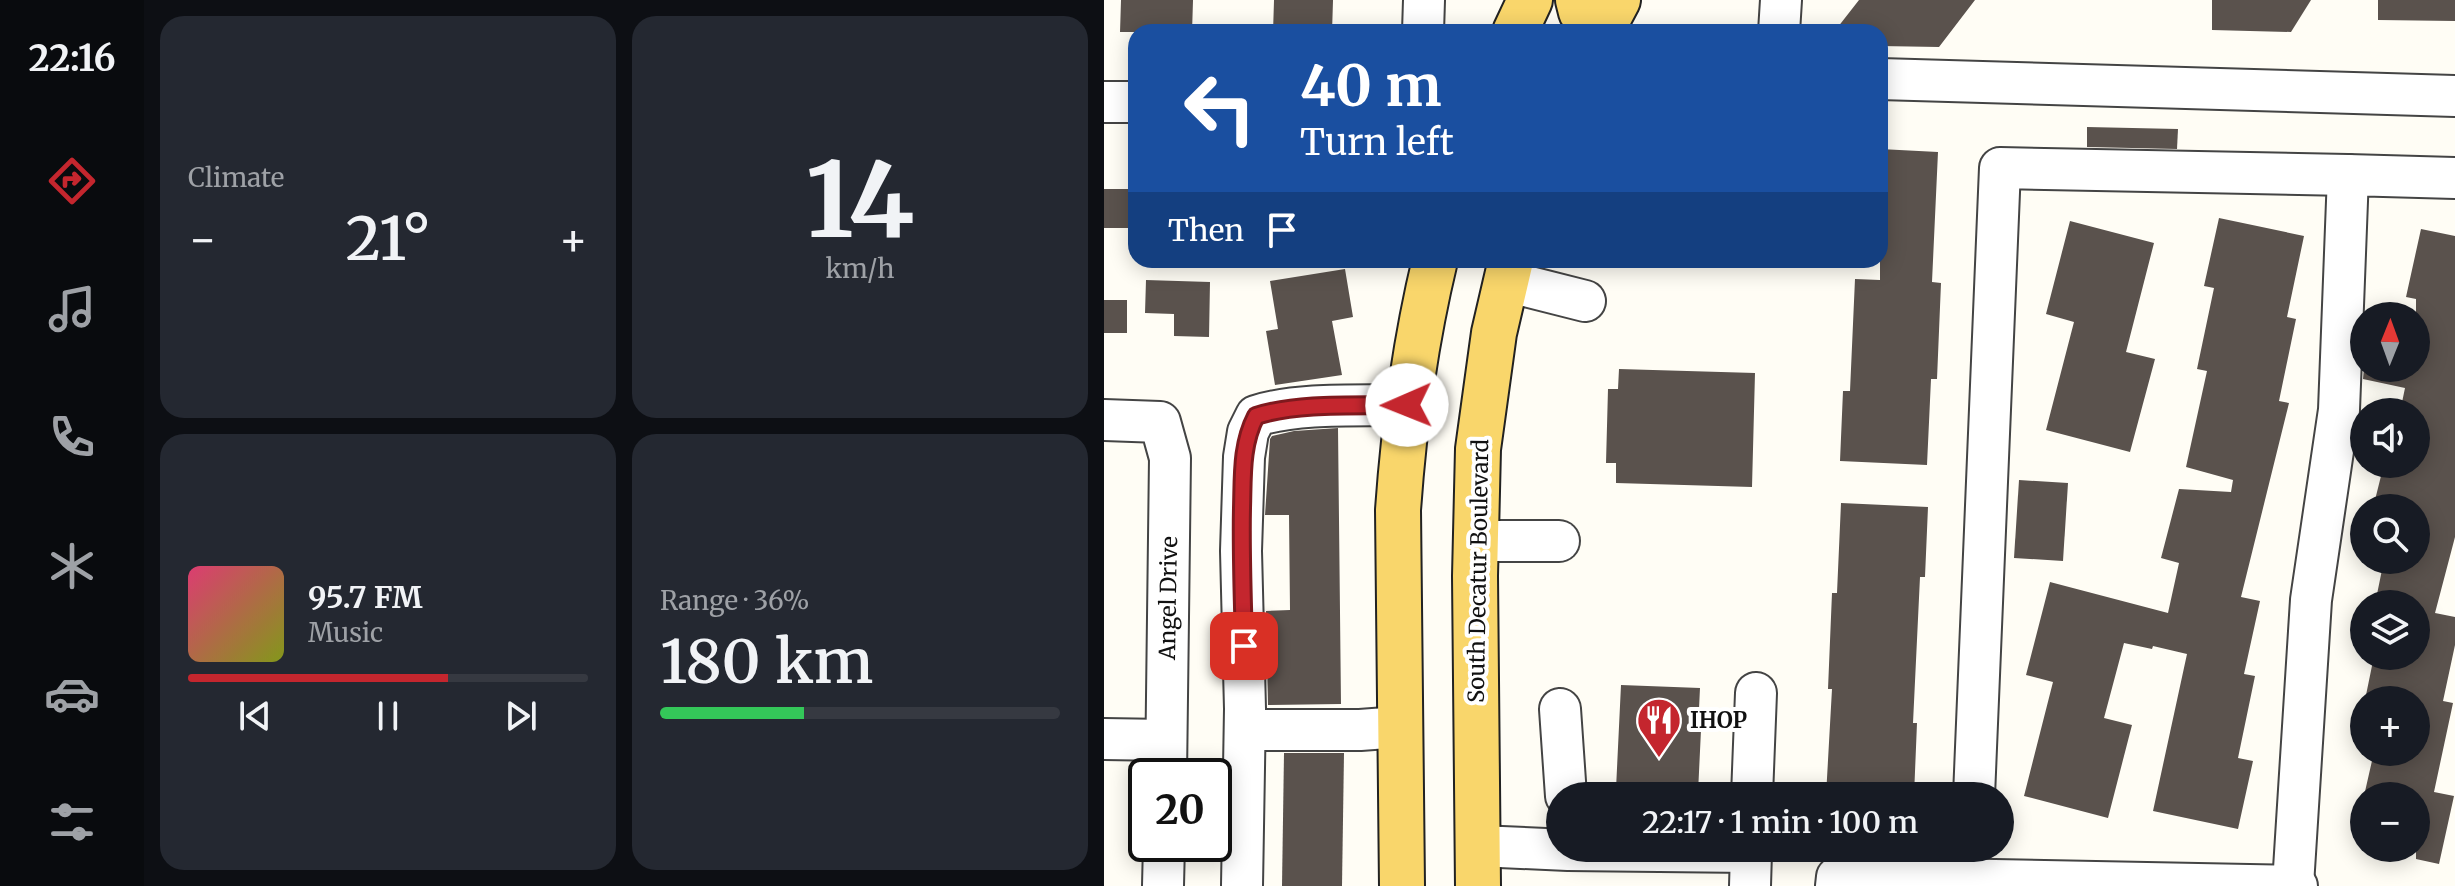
<!DOCTYPE html>
<meta charset="utf-8">
<style>
body{margin:0;font-family:Merriweather,serif;background:#242831;color:#f1f3f6;height:100vh;display:flex;flex-direction:column;font-size:30px;white-space:nowrap}
*{box-sizing:border-box;margin:0}
p{font-size:26px;color:#9ea1a6}
.icon{flex:none;width:44px;height:44px;fill:none;stroke:currentColor;stroke-width:2;stroke-linecap:round;stroke-linejoin:round}
.map{position:relative;flex:1;overflow:hidden}
.side{display:flex;flex-direction:column;gap:16px;padding:16px;background:#0d0f14;width:960px}
.side>*{flex:none}
.hud{position:absolute;left:24px;top:24px;width:760px;height:244px;border-radius:24px;box-shadow:0 4px 20px #0003;background:#1a4fa0;color:#fff;overflow:hidden}
.needle{width:52px;rotate:1deg}
.tools{position:absolute;left:1246px;top:302px;display:grid;gap:16px}
.tools a{display:grid;place-items:center;width:80px;height:80px;border-radius:50%;background:#171b24;box-shadow:0 4px 20px #0003;font-size:40px}
.speed{position:absolute;left:24px;top:758px;display:flex;gap:16px;font-size:40px;font-weight:700;text-align:center}
.speed>*{display:grid;place-content:center;width:104px;height:104px;border-radius:50%;background:#171b24;box-shadow:0 4px 20px #0003;line-height:1}
.speed .limit{border:4px solid #111;border-radius:12px;background:#fff;color:#111}
.pin{position:absolute;display:grid;place-items:center;width:68px;height:68px;color:#fff;margin:-34px;border-radius:16px;box-shadow:0 4px 12px #0006}
.me{position:absolute;width:88px;margin:-44px;rotate:269deg;stroke-linejoin:round;filter:drop-shadow(0 0 6px #0008)}
.turn{display:flex;align-items:center;gap:28px;height:168px;padding:0 40px;font-size:36px}
.turn .icon{width:104px;height:104px;stroke-width:2.5}
.turn b{display:block;font-size:56px;line-height:68px}
.then{display:flex;align-items:center;height:76px;padding:0 40px;background:#0003;gap:16px;font-size:30px}
.big{font-size:60px;font-weight:600;line-height:1.1}
.side .card{flex:1;display:flex;flex-direction:column;justify-content:center;gap:12px;min-width:0;padding:0 28px;border-radius:24px;background:#242831}
.side .dial{align-items:center;gap:0}
.dial b{font-size:104px;line-height:1}
.song{display:flex;align-items:center;gap:24px}
.cover{width:96px;height:96px;border-radius:12px;background:linear-gradient(135deg,hsl(340 70% 55%),hsl(70 70% 35%))}
.played{height:8px;border-radius:4px;background:linear-gradient(90deg,#c4262e 65%,#363941 65%)}
.keys{display:flex;justify-content:space-around;direction:ltr}
.heat{display:flex;justify-content:space-between;align-items:center;font-size:44px;direction:ltr}
.charge{height:12px;border-radius:6px;background:linear-gradient(90deg,#34c759 36%,#363941 0)}
.side .tiles{flex:1;display:grid;gap:16px;grid-template-columns:repeat(2,1fr)}
.trip{position:absolute;left:442px;top:782px;width:468px;height:80px;border-radius:40px;background:#171b24;box-shadow:0 4px 20px #0003;font-weight:600;line-height:80px;text-align:center}
main{display:flex;flex:1;min-height:0}
.dock{display:flex;flex-direction:column;width:144px;justify-content:space-around;align-items:center;background:#090b0e;color:#9ea1a6}
.dock .icon{width:56px;height:56px}
.dock .on{color:#c4262e}
.dock b{font-size:36px;color:#f1f3f6}
.map>svg:first-child{display:block}
.building{fill:#5a524d}
.lines{fill:none;stroke-linecap:round;stroke-linejoin:round}
.minor-casing{stroke:#444;stroke-width:44}
.major-casing{stroke:#222;stroke-width:48}
.minor{stroke:#fff;stroke-width:40}
.major{stroke:#f9d66b;stroke-width:44}
.route-casing{stroke:#7f191e;stroke-width:20}
.route{stroke:#c4262e;stroke-width:14}
.labels{text-anchor:middle;stroke-width:8;stroke-linejoin:round;paint-order:stroke}
.street-label{font-size:22px;fill:#111;stroke:#fff}
.poi-label{font-size:22px;font-weight:bold;fill:#111;stroke:#fff;text-anchor:start}
</style>
<main>
<nav class="dock">
<b>22:16</b>
<svg class="icon on" aria-label="directions" viewBox="0 0 24 24"><path d="M12 3l9 9-9 9-9-9zM9 14v-3h6M13 9l2 2-2 2"/></svg>
<svg class="icon" aria-label="music" viewBox="0 0 24 24"><path d="M9 18V5l10-2v13"/><circle cx="6" cy="18" r="3"/><circle cx="16" cy="16" r="3"/></svg>
<svg class="icon" aria-label="phone" viewBox="0 0 24 24"><path d="M5 4h4l2 5-3 2q2 4 5 5l2-3 5 2v4C11 20 4 13 5 4z"/></svg>
<svg class="icon" aria-label="climate" viewBox="0 0 24 24"><path d="M12 3v18M4 7l16 10M4 17L20 7"/></svg>
<svg class="icon" aria-label="car" viewBox="0 0 24 24"><path d="M5 17H2v-5l4-1 3-4h7l3 4 3 1v5h-3M9 17h6M6 11h13"/><circle cx="7" cy="17" r="2"/><circle cx="17" cy="17" r="2"/></svg>
<svg class="icon" aria-label="filters" viewBox="0 0 24 24"><path d="M4 7h16M4 17h16"/><circle cx="9" cy="7" r="2"/><circle cx="15" cy="17" r="2"/></svg>
</nav>
<section class="side">
<div class="tiles">
<div class="card"><p>Climate</p>
<div class="heat"><a>−</a><b class="big">21°</b><a>+</a></div>
</div>
<div class="card dial"><b>14</b><p>km/h</p></div>
<div class="card">
<div class="song"><i class="cover"></i><div><b>95.7 FM</b><p>Music</p></div></div>
<div class="played"></div>
<div class="keys"><svg class="icon" aria-label="previous" viewBox="0 0 24 24"><path d="M18 5L8 12l10 7zM5 5v14"/></svg><svg class="icon" aria-label="pause" viewBox="0 0 24 24"><path d="M8 5v14M16 5v14"/></svg><svg class="icon" aria-label="next" viewBox="0 0 24 24"><path d="M6 5l10 7-10 7zM19 5v14"/></svg></div>
</div>
<div class="card"><p>Range · 36%</p><b class="big">180 km</b><div class="charge"></div></div>
</div>
</section>
<div class="map">
<svg width="1351" height="886" viewBox="0 0 1351 886">
<rect width="100%" height="100%" fill="#fffdf5"/>
<!-- building -->
<g class="building">
<polygon points="17,0 89,0 88,32 16,32"/>
<polygon points="170,0 229,0 228,32 169,32"/>
<polygon points="755,0 871,0 835,47 776,46 776,32 730,32"/>
<polygon points="1108,0 1207,0 1187,32 1108,30"/>
<polygon points="1274,0 1351,0 1351,21 1274,20"/>
<polygon points="983,127 1074,129 1073,149 983,147"/>
<polygon points="776,149 834,152 828,282 837,283 833,379 827,379 823,465 736,461 739,391 746,391 751,279 776,280"/>
<rect x="0" y="189" width="24" height="39"/>
<polygon points="1115,218 1200,236 1183,317 1192,319 1175,401 1185,403 1137,597 1156,601 1140,674 1151,676 1134,758 1149,761 1134,829 1049,811 1083,654 1049,646 1048,649 1020,643 1000,718 1028,725 1004,818 920,796 949,682 922,675 946,582 1064,613 1075,563 1057,558 1075,489 1127,492 1129,480 1082,467 1103,371 1093,369 1110,288 1100,286"/>
<polygon points="966,221 1050,243 1022,352 1051,359 1026,452 942,430 970,322 942,314"/>
<polygon points="1317,229 1351,236 1351,537 1331,613 1351,617 1351,645 1339,701 1349,703 1330,792 1350,796 1335,864 1312,859 1312,796 1260,796 1270,752 1312,752 1312,700 1261,700 1270,656 1312,656 1312,604 1271,604 1280,560 1312,560 1312,508 1269,508 1280,464 1312,464 1312,412 1296,412 1301,388 1259,379 1260,368 1312,368 1312,299 1302,297"/>
<polygon points="241,269 249,317 228,321 238,375 171,385 162,331 174,329 166,281"/>
<polygon points="42,280 106,282 105,337 70,336 70,314 41,313"/>
<rect x="0" y="300" width="23" height="33"/>
<polygon points="515,369 651,373 648,487 512,483 512,463 502,463 504,389 514,389"/>
<polygon points="234,428 237,704 164,705 162,611 186,610 185,515 161,515 166,439 168,436 190,431"/>
<polygon points="915,480 964,483 959,561 910,558"/>
<polygon points="737,503 824,507 821,577 816,577 809,723 813,723 810,796 722,796 728,689 724,689 728,593 733,593"/>
<polygon points="517,685 596,688 594,730 597,730 594,793 512,789"/>
<polygon points="180,753 240,753 238,886 178,886"/>
</g>
<g class="lines">
<!-- minor casing -->
<g class="minor-casing">
<g id="minor">
<polyline points="319,32 320,0"/>
<polyline points="675,32 677,0"/>
<polyline points="776,79 1351,96"/>
<polyline points="0,102 32,102"/>
<polyline points="402,281 481,301"/>
<polyline points="0,420 56,422 66,458 62,776"/>
<polyline points="371,541 455,541"/>
<polyline points="456,709 462,796"/>
<polyline points="141,730 256,730 296,727"/>
<polyline points="0,739 62,740"/>
<polyline points="648,796 652,693"/>
<polyline points="870,796 896,168 1244,175"/>
<polyline points="374,846 464,850 647,852 647,848"/>
<polyline points="1189,885 1207,600 1235,410 1244,175 1351,178"/>
<polyline points="59,886 60,844"/>
<path d="M138,886L141,709L137,551L140,457L144,432L152,416C195,402 258,406 303,405"/>
<polyline points="646,886 647,852"/>
<polyline points="732,886 733,877 1193,886"/>
</g>
</g>
<!-- major casing -->
<g class="major-casing">
<g id="major">
<polyline points="474,0 477,12 494,32"/>
<polyline points="411,32 426,0"/>
<polyline points="497,32 514,0"/>
<path d="M298,886L294,510C300,425 311,343 331,260"/>
<polyline points="374,886 371,576 374,449 390,333 407,260"/>
</g>
</g>
<!-- minor -->
<use href="#minor" class="minor"/>
<!-- major -->
<use href="#major" class="major"/>
</g>
<g class="lines">
<!-- route casing -->
<g class="route-casing">
<path id="route" d="M140,646C139,600 137,554 138,508C139,476 137,445 152,416C194,402 258,406 303,405"/>
</g>
<!-- route -->
<use href="#route" class="route"/>
</g>
<!-- icons -->
<defs>
<g id="restaurant-pin" transform="scale(2.3)"><path d="M0 17L-7.5 6A9.5 9.5 0 1 1 7.5 6Z" fill="#c4262e" stroke="#fff"/><path d="M-5-6h1v4h1v-4h1v4h1v-4h1v5L-1.5 .5V6h-2V.5L-5-1ZM5-6V6H3V1.5H1.5Q1.5-4 5-6Z" fill="#fff"/></g>
</defs>
<g fill-rule="evenodd">
<use href="#restaurant-pin" x="555" y="720"/>
</g>
<g class="labels">
<!-- street labels -->
<g class="street-label">
<text transform="translate(374 571) rotate(-89)" y="8">South Decatur Boulevard</text>
<text transform="translate(64 598) rotate(-89)" y="8">Angel Drive</text>
</g>
<!-- poi labels -->
<g class="poi-label">
<text x="586" y="728">IHOP</text>
</g>
</g>
</svg>
<div class="tools">
<a><svg class="needle" viewBox="-14 -14 28 28"><path d="M0-13l5 13h-10z" fill="#e53935"/><path d="M0 13l5-13h-10z" fill="#9ea1a6"/></svg></a>
<a><svg class="icon" aria-label="sound" viewBox="0 0 24 24"><path d="M4 9h4l5-4v14l-5-4H4zM17 9q2 3 0 6"/></svg></a>
<a><svg class="icon" aria-label="search" viewBox="0 0 24 24"><circle cx="10" cy="10" r="6"/><path d="M15 15l6 6"/></svg></a>
<a><svg class="icon" aria-label="layers" viewBox="0 0 24 24"><path d="M12 4l9 5-9 5-9-5zM3 14l9 5 9-5"/></svg></a>
<a>+</a>
<a>−</a>
</div>
<div class="speed"><div class="limit">20</div></div>
<div class="pin" style="left:140px;top:646px;background:#d93025"><svg class="icon" aria-label="arrive" viewBox="0 0 24 24"><path d="M6 21V4h12l-3 4 3 4H6"/></svg></div>
<svg class="me" style="left:303px;top:405px" viewBox="-20 -20 40 40"><circle r="19" fill="#fff"/><path d="M0-13L10 11 0 6-10 11z" fill="#c4262e"/></svg>
<div class="trip">22:17 · 1 min · 100 m</div>
<div class="hud">
<div class="turn"><svg class="icon" aria-label="left" viewBox="0 0 24 24"><path d="M17 20v-9H6M10 6l-5 5 5 5"/></svg><div><b>40 m</b>Turn left</div></div>
<div class="then">Then<svg class="icon" aria-label="arrive" viewBox="0 0 24 24"><path d="M6 21V4h12l-3 4 3 4H6"/></svg></div>
</div>
</div>
</main>
